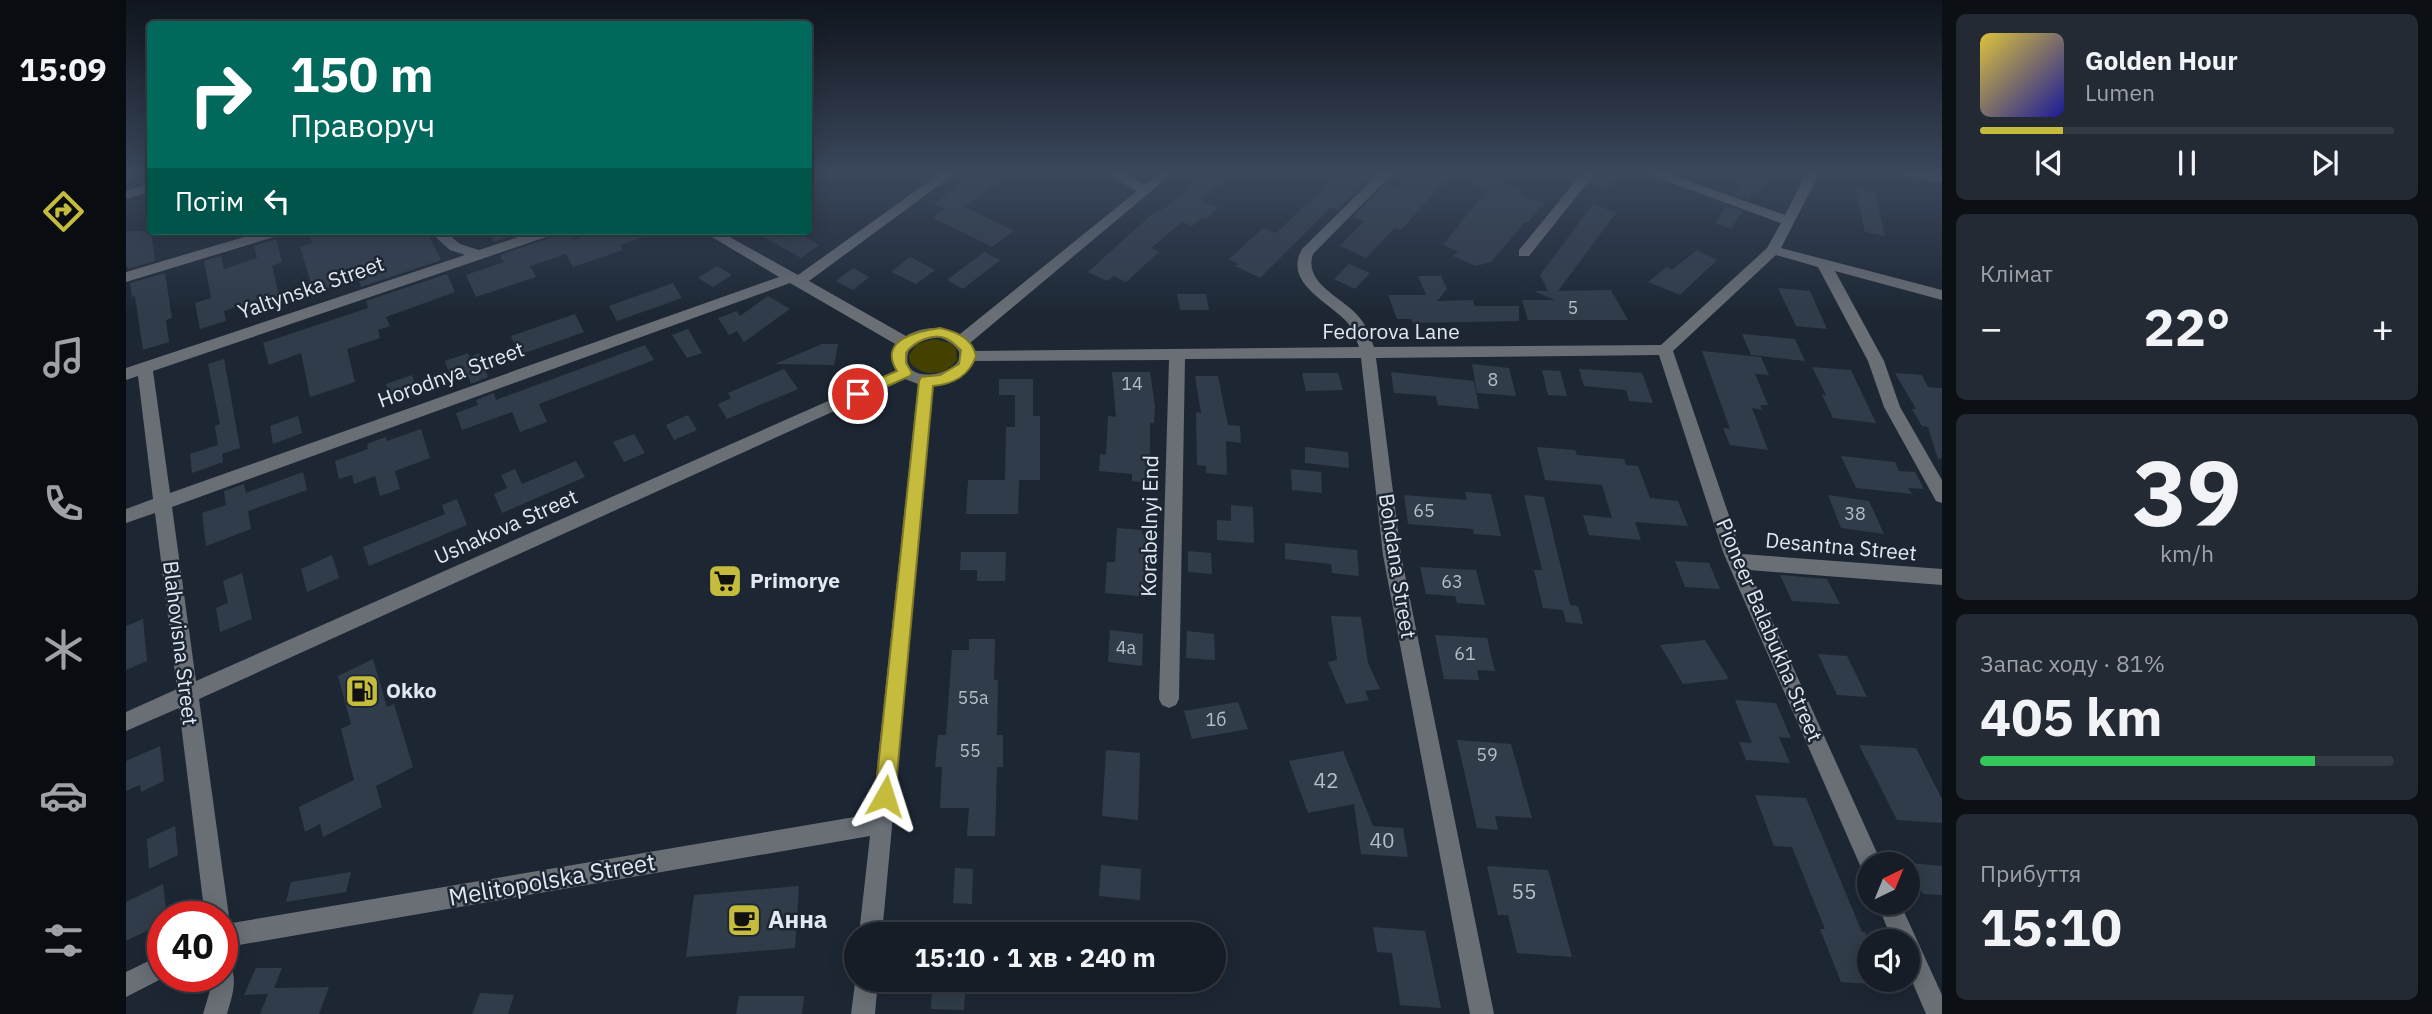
<!DOCTYPE html>
<html lang="uk">
<meta charset="utf-8">
<style>
body{margin:0;font-family:"IBM Plex Sans",sans-serif;background:#232a33;color:#f1f3f6;height:100vh;display:flex;flex-direction:column;font-size:26px;white-space:nowrap}
*{box-sizing:border-box;margin:0}
p{font-size:23px;color:#9ea2a7}
.icon{flex:none;width:38px;height:38px;fill:none;stroke:currentColor;stroke-width:2;stroke-linecap:round;stroke-linejoin:round}
.map{position:relative;flex:1;overflow:hidden}
.sheet{display:flex;flex-direction:column;gap:14px;padding:14px;background:#0c1015;width:490px}
.sheet>*{flex:none}
.top-card{position:absolute;left:21px;top:21px;width:665px;height:214px;border-radius:7px;box-shadow:0 4px 18px #0003,0 0 0 2px #353b44;background:#00695c;color:#fff;overflow:hidden}
.needle{width:46px;rotate:43deg}
.tools{position:absolute;left:1731px;top:852px;display:grid;gap:14px}
.tools a{display:grid;place-items:center;width:63px;height:63px;border-radius:50%;background:#161d27;box-shadow:0 4px 18px #0003,0 0 0 2px #353b44;font-size:35px}
.speed{position:absolute;left:21px;top:901px;display:flex;gap:14px;font-size:35px;font-weight:700;text-align:center}
.speed>*{display:grid;place-content:center;width:91px;height:91px;border-radius:50%;background:#161d27;box-shadow:0 4px 18px #0003,0 0 0 2px #353b44;line-height:1}
.speed .limit{border:10px solid #d22;background:#fff;color:#111}
.pin{position:absolute;display:grid;place-items:center;width:60px;height:60px;color:#fff;margin:-30px;border:4px solid #fff;border-radius:50%;box-shadow:0 2px 7px #0007}
.me{position:absolute;width:77px;margin:-38px;rotate:6deg;stroke-linejoin:round;filter:drop-shadow(0 0 5px #0008)}
.turn{display:flex;align-items:center;gap:24px;height:147px;padding:0 28px;font-size:32px}
.turn .icon{width:91px;height:91px;stroke-width:2.5}
.turn b{display:block;font-size:49px;line-height:60px}
.then{display:flex;align-items:center;height:66px;padding:0 28px;background:#0003;gap:14px;font-size:26px}
.big{font-size:52px;font-weight:700;line-height:1.1}
.sheet .tile{flex:1;display:flex;flex-direction:column;justify-content:center;gap:10px;min-width:0;padding:0 24px;border-radius:10px;background:#232a33}
.sheet .dial{align-items:center;gap:0}
.dial b{font-size:91px;line-height:1}
.song{display:flex;align-items:center;gap:21px}
.cover{width:84px;height:84px;border-radius:10px;background:linear-gradient(135deg,hsl(50 70% 55%),hsl(240 70% 35%))}
.played{height:7px;border-radius:4px;background:linear-gradient(90deg,#c5bc3d 20%,#353b44 20%)}
.keys{display:flex;justify-content:space-around;direction:ltr}
.heat{display:flex;justify-content:space-between;align-items:center;font-size:38px;direction:ltr}
.charge{height:10px;border-radius:5px;background:linear-gradient(90deg,#34c759 81%,#353b44 0)}
.trip{position:absolute;left:718px;top:922px;width:382px;height:70px;border-radius:35px;background:#161d27;box-shadow:0 4px 18px #0003,0 0 0 2px #353b44;font-weight:700;line-height:70px;text-align:center}
main{display:flex;flex:1;min-height:0}
.tabs{display:flex;flex-direction:column;width:126px;justify-content:space-around;align-items:center;background:#090c10;color:#9ea2a7}
.tabs .icon{width:49px;height:49px}
.tabs .active{color:#c5bc3d}
.tabs b{font-size:32px;color:#f1f3f6}
.map>svg:first-child{display:block}
.green{fill:#444000}
.building{fill:#313c4a}
.lines{fill:none;stroke-linecap:round;stroke-linejoin:round}
.minor{fill:#6a6f76;fill-rule:evenodd}
.route{fill:#c5bc3d;stroke:#807a28;stroke-width:2}
.labels{text-anchor:middle;stroke-width:5;stroke-linejoin:round;paint-order:stroke}
.number-label{font-size:18px;fill:#b5bdc7}
.street-label{font-size:21px;fill:#e1e8f1;stroke:#1d2734}
.poi-label{font-size:21px;font-weight:bold;fill:#e1e8f1;stroke:#1d2734;text-anchor:start}
.near-number-label{font-size:21px;fill:#b5bdc7}
.near-street-label{font-size:24px;fill:#e1e8f1;stroke:#1d2734}
.near-poi-label{font-size:24px;font-weight:bold;fill:#e1e8f1;stroke:#1d2734;text-anchor:start}
</style>
<main>
<nav class="tabs">
<b>15:09</b>
<svg class="icon active" aria-label="directions" viewBox="0 0 24 24"><path d="M12 3l9 9-9 9-9-9zM9 14v-3h6M13 9l2 2-2 2"/></svg>
<svg class="icon" aria-label="music" viewBox="0 0 24 24"><path d="M9 18V5l10-2v13"/><circle cx="6" cy="18" r="3"/><circle cx="16" cy="16" r="3"/></svg>
<svg class="icon" aria-label="phone" viewBox="0 0 24 24"><path d="M5 4h4l2 5-3 2q2 4 5 5l2-3 5 2v4C11 20 4 13 5 4z"/></svg>
<svg class="icon" aria-label="climate" viewBox="0 0 24 24"><path d="M12 3v18M4 7l16 10M4 17L20 7"/></svg>
<svg class="icon" aria-label="car" viewBox="0 0 24 24"><path d="M5 17H2v-5l4-1 3-4h7l3 4 3 1v5h-3M9 17h6M6 11h13"/><circle cx="7" cy="17" r="2"/><circle cx="17" cy="17" r="2"/></svg>
<svg class="icon" aria-label="filters" viewBox="0 0 24 24"><path d="M4 7h16M4 17h16"/><circle cx="9" cy="7" r="2"/><circle cx="15" cy="17" r="2"/></svg>
</nav>
<div class="map">
<svg width="1816" height="1014" viewBox="0 0 1816 1014">
<rect width="100%" height="100%" fill="#1d2734"/>
<!-- green -->
<path class="green" d="M808,339L824,343L830,348L831,360C820,376 795,378 784,362L783,355L791,344Z"/>
<!-- building -->
<g class="building">
<polygon points="850,172 874,181 839,207 888,231 866,247 807,218 819,209 808,204"/>
<polygon points="1080,172 1099,179 1074,200 1092,208 1079,219 1076,218 1066,226 1056,222 1025,248 1033,252 1000,282 988,276 981,281 962,272 1025,215 1041,207"/>
<polygon points="1215,172 1232,172 1245,177 1212,210 1205,207 1134,278 1109,266 1112,264 1103,259 1137,228 1150,233"/>
<polygon points="1285,172 1327,172 1275,230 1269,228 1240,258 1214,246 1238,221 1227,217 1260,184 1270,188"/>
<polygon points="1349,172 1365,172 1364,187 1369,180 1398,192 1395,195 1418,203 1402,223 1399,222 1365,262 1350,266 1327,256 1332,251 1317,245 1360,191 1347,186"/>
<polygon points="1472,172 1495,172 1481,190 1464,184"/>
<polygon points="1621,172 1647,172 1633,194 1628,192 1623,200 1608,194"/>
<polygon points="1729,188 1749,192 1759,236 1739,232"/>
<polygon points="1467,204 1490,213 1432,291 1485,290 1502,320 1402,320 1396,300 1429,300 1408,291 1422,291 1414,275"/>
<polygon points="1600,206 1616,211 1605,229 1589,223"/>
<polygon points="0,231 25,231 29,261 2,269 0,264"/>
<polygon points="182,231 300,231 315,260 235,287 232,278 188,293 174,247 186,243"/>
<polygon points="363,231 402,231 368,242"/>
<polygon points="434,231 446,231 447,240 473,231 526,231 527,234 494,245 497,250 447,267 440,254 404,266 410,277 350,297 340,275 378,262 374,255 430,236"/>
<polygon points="627,231 668,231 693,245 675,258"/>
<polygon points="150,239 156,262 146,266 155,304 133,311 131,300 98,311 100,321 74,329 69,303 85,298 78,261 95,256 98,269 131,258 128,246"/>
<polygon points="1571,250 1591,260 1554,295 1522,282 1541,267 1546,270"/>
<polygon points="858,252 874,260 837,289 821,280"/>
<polygon points="784,257 809,270 790,284 765,272"/>
<polygon points="1223,264 1244,273 1229,289 1208,279"/>
<polygon points="591,266 606,275 587,287 572,278"/>
<polygon points="727,268 743,277 727,290 710,281"/>
<polygon points="39,273 46,318 40,320 43,342 17,350 9,296 6,297 4,283"/>
<polygon points="321,274 329,292 260,317 264,326 252,330 254,338 221,349 229,382 184,397 175,353 143,365 137,343 242,308 240,301"/>
<polygon points="1292,276 1315,276 1321,289 1311,301 1347,300 1349,306 1393,306 1393,321 1287,323 1285,319 1271,319 1262,295 1300,295"/>
<polygon points="547,283 556,298 491,321 483,306"/>
<polygon points="1652,288 1684,291 1701,329 1670,326"/>
<polygon points="1051,294 1080,294 1083,310 1054,310"/>
<polygon points="642,296 664,309 618,342 611,331 603,335 592,318 611,311 614,316"/>
<polygon points="449,314 458,332 393,355 385,336"/>
<polygon points="562,329 576,353 561,358 546,335"/>
<polygon points="1616,334 1669,339 1679,361 1625,355"/>
<polygon points="696,344 712,344 708,365 649,364"/>
<polygon points="519,345 528,360 413,404 421,422 394,432 386,412 336,430 330,413 352,405 350,400 368,393 370,400"/>
<polygon points="1576,351 1635,357 1643,375 1629,374 1642,405 1634,405 1636,410 1626,408 1642,450 1604,445 1597,428 1604,429"/>
<polygon points="342,353 344,357 353,353 362,377 345,384 341,373 325,379 319,361"/>
<polygon points="98,359 114,448 96,454 97,462 66,473 64,454 92,445 89,426 94,424 82,364"/>
<polygon points="1346,364 1383,368 1390,396 1351,393"/>
<polygon points="1686,367 1725,370 1750,423 1707,418 1696,395 1700,395"/>
<polygon points="658,369 672,389 601,419 592,404 605,398 602,393"/>
<polygon points="1453,369 1516,373 1527,403 1503,401 1500,390 1458,386"/>
<polygon points="1416,370 1434,371 1441,396 1422,395"/>
<polygon points="986,372 1024,372 1029,406 1028,423 1024,423 1024,483 1006,481 1006,474 973,471 974,454 980,455 982,416 990,417"/>
<polygon points="1265,372 1348,381 1353,409 1312,405 1310,396 1268,393"/>
<polygon points="1176,373 1212,373 1217,390 1180,391"/>
<polygon points="1769,373 1796,375 1802,387 1816,388 1816,458 1812,459 1802,427 1796,426 1786,409 1790,409"/>
<polygon points="286,375 291,391 264,401 260,384"/>
<polygon points="1069,376 1092,376 1102,425 1114,426 1115,443 1100,441 1101,475 1080,473 1080,466 1071,465 1070,412 1075,413"/>
<polygon points="873,379 907,379 907,416 914,416 914,480 893,480 892,514 840,514 842,480 879,480 880,427 889,427 889,395 873,395"/>
<polygon points="562,415 571,430 548,440 540,425"/>
<polygon points="172,416 176,433 147,444 144,426"/>
<polygon points="295,429 304,458 269,471 274,489 254,496 249,476 228,484 226,475 213,479 209,461 242,449 241,444 260,437 261,441"/>
<polygon points="508,434 519,453 498,462 487,442"/>
<polygon points="1179,447 1222,452 1223,468 1179,463"/>
<polygon points="1411,447 1449,450 1451,455 1498,459 1500,465 1512,466 1524,498 1552,501 1562,526 1509,522 1515,540 1463,535 1457,515 1486,518 1476,485 1419,480"/>
<polygon points="1715,456 1769,462 1773,471 1789,472 1798,489 1782,488 1786,494 1730,488"/>
<polygon points="450,461 459,477 376,513 368,494 381,488 375,475 389,469 396,484"/>
<polygon points="1165,469 1195,472 1196,493 1166,490"/>
<polygon points="177,472 181,490 122,511 125,529 80,546 76,513 100,505 98,491 118,484 120,493"/>
<polygon points="1339,492 1365,494 1375,536 1348,534 1347,529 1282,524 1278,495 1341,500"/>
<polygon points="1398,495 1418,497 1444,605 1452,606 1457,624 1440,622 1437,610 1417,608 1408,570 1416,570"/>
<polygon points="1702,495 1743,501 1758,534 1715,528"/>
<polygon points="331,499 341,525 243,566 237,547 319,514 316,505"/>
<polygon points="1105,505 1127,507 1128,543 1091,540 1091,520 1105,521"/>
<polygon points="991,528 1016,530 1016,534 1025,535 1023,597 979,593 981,562 989,562"/>
<polygon points="1159,543 1231,550 1233,576 1206,573 1205,564 1159,559"/>
<polygon points="1062,551 1085,553 1086,574 1062,572"/>
<polygon points="835,552 880,552 879,581 851,581 851,570 834,570"/>
<polygon points="206,555 213,578 181,592 175,569"/>
<polygon points="1549,561 1583,563 1594,589 1559,587"/>
<polygon points="1294,567 1350,570 1359,605 1331,603 1329,596 1300,594"/>
<polygon points="116,573 126,619 94,632 90,608 102,603 97,581"/>
<polygon points="1654,575 1701,579 1714,604 1666,601"/>
<polygon points="1205,616 1235,617 1242,663 1254,689 1239,691 1243,700 1220,704 1202,662 1211,660"/>
<polygon points="17,619 21,661 0,670 0,626"/>
<polygon points="984,630 1017,634 1016,666 982,662"/>
<polygon points="1061,631 1088,634 1089,660 1060,658"/>
<polygon points="1309,635 1361,638 1369,671 1351,670 1353,680 1318,679"/>
<polygon points="843,639 869,639 868,680 872,680 871,735 877,735 877,767 871,767 869,836 841,836 843,808 814,808 816,767 809,767 812,735 820,735 826,650 843,650"/>
<polygon points="1579,640 1603,679 1557,684 1534,645"/>
<polygon points="1692,654 1721,656 1741,697 1711,695"/>
<polygon points="247,659 261,707 268,704 287,767 250,786 256,807 197,837 194,824 179,832 173,807 228,780 215,729 225,724 212,676"/>
<polygon points="1609,700 1650,703 1665,738 1653,737 1664,763 1620,760 1613,742 1626,743"/>
<polygon points="1112,702 1122,729 1066,739 1058,711"/>
<polygon points="1331,740 1385,744 1406,818 1369,816 1372,830 1351,828"/>
<polygon points="1733,745 1790,748 1816,799 1816,823 1771,820"/>
<polygon points="34,746 38,781 15,792 14,785 0,791 0,761"/>
<polygon points="980,750 1014,753 1012,820 976,816"/>
<polygon points="1217,751 1247,826 1277,828 1282,857 1235,854 1228,804 1182,813 1163,761"/>
<polygon points="1629,795 1680,798 1736,932 1739,932 1743,941 1743,984 1715,982 1694,929 1699,929 1666,847 1648,846"/>
<polygon points="49,826 52,855 23,869 21,839"/>
<polygon points="1783,863 1816,866 1816,895 1797,894"/>
<polygon points="975,865 1015,869 1014,900 973,896"/>
<polygon points="1361,866 1422,870 1446,957 1391,953 1382,915 1372,915"/>
<polygon points="829,868 847,869 846,904 827,903"/>
<polygon points="225,872 220,892 160,902 165,882"/>
<polygon points="37,884 41,917 37,917 37,923 0,941 0,902"/>
<polygon points="673,886 669,948 560,957 568,895"/>
<polygon points="1247,927 1299,931 1315,1008 1274,1005 1266,953 1251,952"/>
<polygon points="130,968 156,968 148,988 203,987 193,1014 134,1014 142,994 118,995"/>
<polygon points="806,980 840,980 838,1010 805,1009"/>
<polygon points="354,993 388,995 382,1014 346,1014"/>
<polygon points="613,996 678,996 676,1014 610,1014"/>
</g>
<g class="lines">
<!-- minor -->
<g class="minor">
<path d="M816,172H831L683,281L780,336C799,325 815,327 834,334L1011,191L976,172H993L1019,184L1034,172H1048L844,343L848,351L1233,347C1230,338 1227,329 1221,322C1202,301 1157,283 1176,249L1254,172H1268L1187,254C1177,284 1217,297 1233,317C1241,326 1244,336 1248,347L1535,345L1641,248L1655,223L1516,172H1536L1659,215L1681,172H1694L1655,248L1816,290V300L1709,271L1758,361L1774,407L1816,480V503L1810,501L1758,407L1742,361L1692,267L1650,255L1547,351L1616,554L1816,569V585L1623,570L1756,864H1743V874L1737,872L1597,552L1533,355L1250,358L1275,555L1368,1014H1344L1257,555L1235,358L1059,359L1053,699L1050,705L1043,708L1036,705L1033,699L1043,360L847,361C839,377 825,385 807,386L756,934H733L744,836L96,948V917H79L53,708L0,731V712L51,689L29,513L0,523V509L27,499L12,376L0,380V368L339,255L324,250L303,231H318L334,244L353,250L410,231H431L429,234L27,371L44,493L653,277L576,231H593L672,275ZM664,283L771,345L766,356L770,371L70,681L46,507ZM813,337C879,364 766,399 783,350L796,340ZM779,379L792,384L746,814L100,924L103,917L73,699Z"/>
<polygon points="1457,172 1470,172 1403,256 1393,256 1393,250"/>
<polygon points="1775,172 1816,175 1816,183 1776,175"/>
<polygon points="24,184 24,192 0,199 0,191"/>
<polygon points="138,231 160,231 158,234 0,282 0,272"/>
<polygon points="1751,903 1774,903 1816,995 1816,1014 1800,1014 1782,972 1782,942 1767,942"/>
<polygon points="37,954 37,976 41,976 0,997 0,972"/>
<path d="M96,960L104,964C112,982 106,996 101,1014H77L85,987L84,976H96Z"/>
<polygon points="730,976 730,980 752,980 749,1014 725,1014"/>
</g>
</g>
<!-- sky -->
<linearGradient id="sky" x2="0" y2="1"><stop stop-color="#10151d"/><stop offset="0.55" stop-color="#3a475c"/><stop offset="1" stop-color="#3a475c" stop-opacity="0"/></linearGradient>
<rect width="1816" height="314" fill="url(#sky)"/>
<!-- route -->
<path class="route" d="M814,328C831,332 846,338 850,356C843,376 828,384 807,386L769,796L766,802L759,805L752,802L749,796L793,381L795,377L814,375L833,364L835,350C831,347 826,341 821,339C808,332 787,342 780,353V363L786,373L784,376L732,399L725,394L727,390L771,371C751,339 793,331 814,328Z"/>
<!-- icons -->
<defs>
<g id="supermarket-square" transform="scale(1.75)"><rect x="-9" y="-9" width="18" height="18" rx="4" fill="#c5bc3d" stroke="#1d2734"/><path d="M-6-5.5h2.5l.6 2H6L4.5 2H-2.5L-4.4-4H-6ZM-1.5 3.2a1.3 1.3 0 1 0 .1 0ZM3 3.2a1.3 1.3 0 1 0 .1 0Z" fill="#111"/></g>
<g id="fuel-square" transform="scale(1.75)"><rect x="-9" y="-9" width="18" height="18" rx="4" fill="#c5bc3d" stroke="#1d2734"/><path d="M-5.5-6h7V0h2V4h1.3V-2.5L3-4.5l.8-.8L6-3V5H2.5V1h-1V6h-7ZM-4.2-4.7v3.2H.2V-4.7Z" fill="#111"/></g>
<g id="cafe-square" transform="scale(1.75)"><rect x="-9" y="-9" width="18" height="18" rx="4" fill="#c5bc3d" stroke="#1d2734"/><path d="M-5.5-4.5H6V0H3Q3 3.5 0 3.5H-2.5Q-5.5 3.5-5.5 0ZM3-3.2v2h1.7v-2ZM-6 4.5H4V6H-6Z" fill="#111"/></g>
</defs>
<g fill-rule="evenodd">
<use href="#supermarket-square" x="599" y="581"/>
<use href="#fuel-square" x="236" y="691"/>
<use href="#cafe-square" x="618" y="920"/>
</g>
<g class="labels">
<!-- number labels -->
<g class="number-label">
<text x="1447" y="314">5</text>
<text x="1367" y="386">8</text>
<text x="1006" y="390">14</text>
<text x="1298" y="517">65</text>
<text x="1729" y="520">38</text>
<text x="1326" y="588">63</text>
<text x="1000" y="654">4а</text>
<text x="1339" y="660">61</text>
<text x="847" y="704">55а</text>
<text x="1090" y="726">1б</text>
<text x="844" y="757">55</text>
<text x="1361" y="761">59</text>
</g>
<!-- street labels -->
<g class="street-label">
<text transform="translate(185 288) rotate(-19)" y="7">Yaltynska Street</text>
<text x="1265" y="339">Fedorova Lane</text>
<text transform="translate(325 375) rotate(-20)" y="7">Horodnya Street</text>
<text transform="translate(1024 526) rotate(-89)" y="7">Korabelnyi End</text>
<text transform="translate(380 527) rotate(-24)" y="7">Ushakova Street</text>
<text transform="translate(1715 547) rotate(5)" y="7">Desantna Street</text>
<text transform="translate(1271 566) rotate(81)" y="7">Bohdana Street</text>
<text transform="translate(1643 630) rotate(67)" y="7">Pioneer Balabukha Street</text>
<text transform="translate(54 643) rotate(83)" y="7">Blahovisna Street</text>
</g>
<!-- poi labels -->
<g class="poi-label">
<text x="624" y="588">Primorye</text>
<text x="260" y="698">Okko</text>
</g>
<!-- near-number labels -->
<g class="near-number-label">
<text x="1200" y="788">42</text>
<text x="1256" y="848">40</text>
<text x="1398" y="899">55</text>
</g>
<!-- near-street labels -->
<g class="near-street-label">
<text transform="translate(426 880) rotate(-10)" y="8">Melitopolska Street</text>
</g>
<!-- near-poi labels -->
<g class="near-poi-label">
<text x="642" y="928">Анна</text>
</g>
</g>
</svg>
<div class="tools">
<a><svg class="needle" viewBox="-14 -14 28 28"><path d="M0-13l5 13h-10z" fill="#e53935"/><path d="M0 13l5-13h-10z" fill="#9ea2a7"/></svg></a>
<a><svg class="icon" aria-label="sound" viewBox="0 0 24 24"><path d="M4 9h4l5-4v14l-5-4H4zM17 9q2 3 0 6"/></svg></a>
</div>
<div class="speed"><div class="limit">40</div></div>
<div class="pin" style="left:732px;top:394px;background:#d93025"><svg class="icon" aria-label="arrive" viewBox="0 0 24 24"><path d="M6 21V4h12l-3 4 3 4H6"/></svg></div>
<svg class="me" style="left:759px;top:796px" viewBox="-20 -20 40 40"><path d="M0-17L14 15 0 8-14 15z" fill="#c5bc3d" stroke="#fff" stroke-width="4"/></svg>
<div class="trip">15:10 · 1 хв · 240 m</div>
<div class="top-card">
<div class="turn"><svg class="icon" aria-label="right" viewBox="0 0 24 24"><path d="M7 20v-9h11M14 6l5 5-5 5"/></svg><div><b>150 m</b>Праворуч</div></div>
<div class="then">Потім<svg class="icon" aria-label="left" viewBox="0 0 24 24"><path d="M17 20v-9H6M10 6l-5 5 5 5"/></svg></div>
</div>
</div>
<section class="sheet">
<div class="tile">
<div class="song"><i class="cover"></i><div><b>Golden Hour</b><p>Lumen</p></div></div>
<div class="played"></div>
<div class="keys"><svg class="icon" aria-label="previous" viewBox="0 0 24 24"><path d="M18 5L8 12l10 7zM5 5v14"/></svg><svg class="icon" aria-label="pause" viewBox="0 0 24 24"><path d="M8 5v14M16 5v14"/></svg><svg class="icon" aria-label="next" viewBox="0 0 24 24"><path d="M6 5l10 7-10 7zM19 5v14"/></svg></div>
</div>
<div class="tile"><p>Клімат</p>
<div class="heat"><a>−</a><b class="big">22°</b><a>+</a></div>
</div>
<div class="tile dial"><b>39</b><p>km/h</p></div>
<div class="tile"><p>Запас ходу · 81%</p><b class="big">405 km</b><div class="charge"></div></div>
<div class="tile"><p>Прибуття</p><b class="big">15:10</b></div>
</section>
</main>
